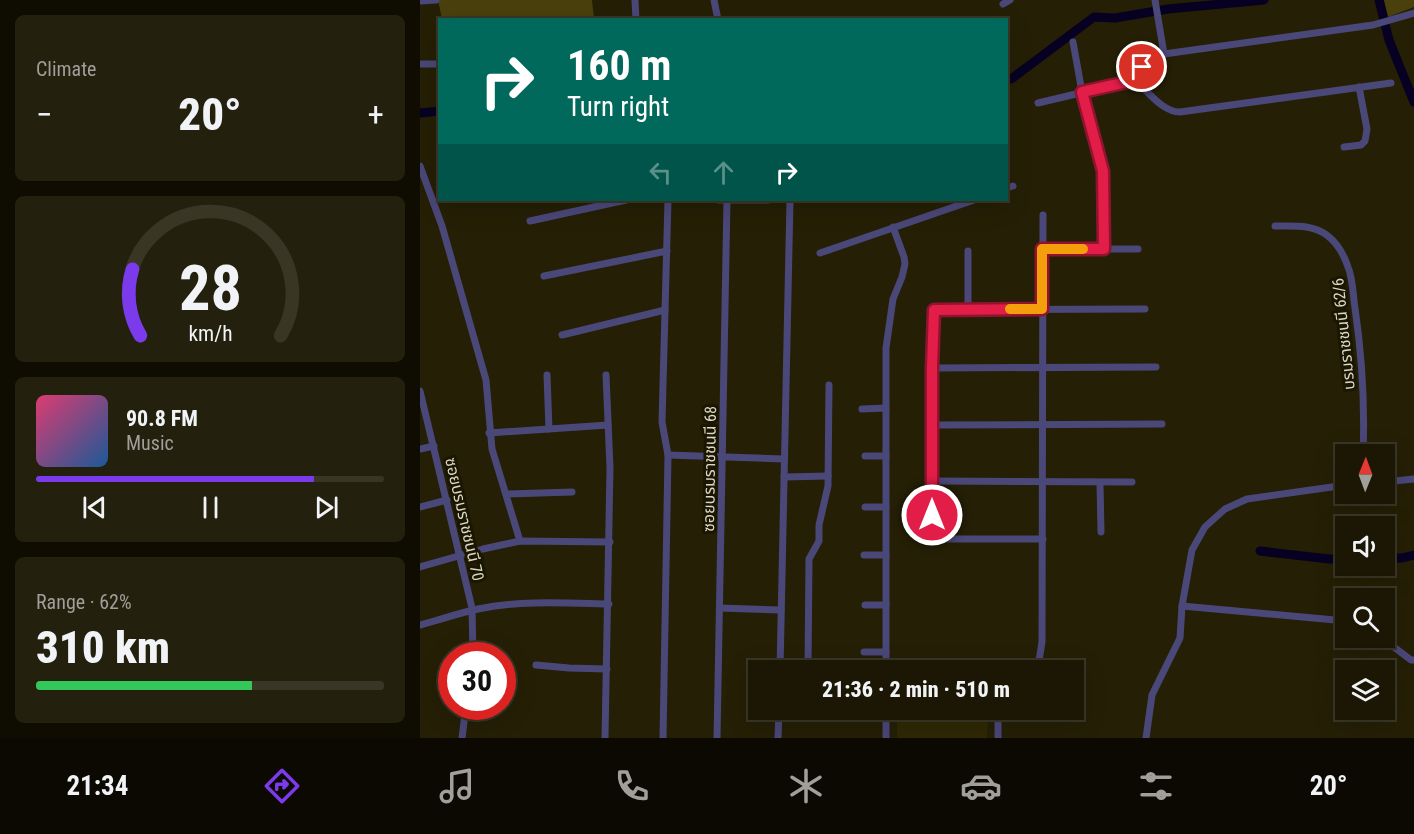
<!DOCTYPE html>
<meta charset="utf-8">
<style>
body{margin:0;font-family:"Roboto Condensed","Noto Sans Thai",sans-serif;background:#24200e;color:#f1f3f6;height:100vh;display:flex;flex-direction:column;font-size:22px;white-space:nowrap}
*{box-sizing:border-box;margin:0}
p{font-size:20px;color:#a09f9a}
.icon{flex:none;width:33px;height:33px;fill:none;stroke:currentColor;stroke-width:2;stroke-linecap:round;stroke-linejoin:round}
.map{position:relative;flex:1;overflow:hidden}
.drawer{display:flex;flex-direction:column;gap:15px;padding:15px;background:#0f0d02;width:420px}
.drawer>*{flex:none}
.guide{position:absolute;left:18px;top:18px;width:570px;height:183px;border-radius:0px;box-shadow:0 6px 24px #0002,0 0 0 2px #393626;background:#00695c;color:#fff;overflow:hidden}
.needle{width:39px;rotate:1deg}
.controls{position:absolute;left:915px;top:444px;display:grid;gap:12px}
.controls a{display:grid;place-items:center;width:60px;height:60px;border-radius:0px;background:#1b1704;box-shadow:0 6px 24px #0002,0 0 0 2px #393626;font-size:30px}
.speed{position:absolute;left:18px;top:642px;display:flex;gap:12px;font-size:30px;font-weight:700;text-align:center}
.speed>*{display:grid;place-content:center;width:78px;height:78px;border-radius:50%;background:#1b1704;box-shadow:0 6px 24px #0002,0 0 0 2px #393626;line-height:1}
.speed .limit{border:9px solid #d22;background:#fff;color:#111}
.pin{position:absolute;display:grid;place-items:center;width:51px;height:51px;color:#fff;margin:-26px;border:3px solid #fff;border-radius:50%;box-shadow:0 2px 6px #0007}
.me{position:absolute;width:66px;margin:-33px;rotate:0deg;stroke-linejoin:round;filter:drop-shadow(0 0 4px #0008)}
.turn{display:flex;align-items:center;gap:21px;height:126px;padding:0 30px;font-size:27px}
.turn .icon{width:78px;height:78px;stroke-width:2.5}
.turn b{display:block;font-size:42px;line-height:51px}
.lanes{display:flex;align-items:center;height:57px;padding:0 30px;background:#0003;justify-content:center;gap:30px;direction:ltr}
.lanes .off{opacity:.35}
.big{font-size:45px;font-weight:800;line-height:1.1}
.drawer .tile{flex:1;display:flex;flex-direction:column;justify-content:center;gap:9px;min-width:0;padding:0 21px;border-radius:9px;background:#24200e}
.drawer .dial{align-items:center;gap:0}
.dial svg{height:156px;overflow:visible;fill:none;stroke:#393626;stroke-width:7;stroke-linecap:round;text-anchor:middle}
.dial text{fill:#f1f3f6;stroke:none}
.song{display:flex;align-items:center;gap:18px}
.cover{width:72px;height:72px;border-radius:9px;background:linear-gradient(135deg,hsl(340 70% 55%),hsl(210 70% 35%))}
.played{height:6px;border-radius:3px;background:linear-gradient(90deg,#7c3aed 80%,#393626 80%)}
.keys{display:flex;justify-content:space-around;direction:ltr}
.heat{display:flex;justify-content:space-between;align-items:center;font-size:33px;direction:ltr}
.charge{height:9px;border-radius:4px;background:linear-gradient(90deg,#34c759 62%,#393626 0)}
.trip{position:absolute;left:328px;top:660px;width:336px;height:60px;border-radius:0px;background:#1b1704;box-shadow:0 6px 24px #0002,0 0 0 2px #393626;font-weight:800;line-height:60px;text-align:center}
.dock{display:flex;height:96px;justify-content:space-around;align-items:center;background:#0b0902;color:#a09f9a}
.dock .icon{width:42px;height:42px}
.dock .selected{color:#7c3aed}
.dock b{font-size:27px;color:#f1f3f6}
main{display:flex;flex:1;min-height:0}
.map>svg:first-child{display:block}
.built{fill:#2f2805}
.green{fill:#49400d}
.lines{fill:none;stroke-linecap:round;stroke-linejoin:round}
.canal{stroke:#070023;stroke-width:9}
.minor{stroke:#4a4779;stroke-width:7}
.route-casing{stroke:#92132f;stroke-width:15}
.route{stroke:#e11d48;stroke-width:10}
.slow{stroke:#f59e0b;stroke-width:10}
.labels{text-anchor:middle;stroke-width:6;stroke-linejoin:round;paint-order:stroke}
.street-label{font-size:16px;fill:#dbd8c8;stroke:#1b1600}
</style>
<main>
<section class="drawer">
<div class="tile"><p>Climate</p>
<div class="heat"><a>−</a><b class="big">20°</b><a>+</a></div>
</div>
<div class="tile dial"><svg viewBox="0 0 100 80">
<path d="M14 69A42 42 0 1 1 86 69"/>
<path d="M14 69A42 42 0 0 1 10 35" stroke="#7c3aed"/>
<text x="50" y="56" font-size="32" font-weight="700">28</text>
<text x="50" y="72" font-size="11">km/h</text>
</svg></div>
<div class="tile">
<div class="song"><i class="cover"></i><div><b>90.8 FM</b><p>Music</p></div></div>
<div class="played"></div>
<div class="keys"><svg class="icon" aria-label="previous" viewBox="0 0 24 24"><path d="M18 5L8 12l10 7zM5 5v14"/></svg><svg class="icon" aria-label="pause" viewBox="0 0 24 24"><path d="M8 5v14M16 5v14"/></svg><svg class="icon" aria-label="next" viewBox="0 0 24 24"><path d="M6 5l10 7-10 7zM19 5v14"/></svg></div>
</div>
<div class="tile"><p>Range · 62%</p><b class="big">310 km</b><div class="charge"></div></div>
</section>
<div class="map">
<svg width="994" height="738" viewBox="0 0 994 738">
<rect width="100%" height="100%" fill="#241f05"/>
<!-- built -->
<polygon class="built" points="477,710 568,710 567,738 477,738"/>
<!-- green -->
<g class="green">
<polygon points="18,0 172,0 174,19 22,19"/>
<polygon points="964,0 994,0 994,7 968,17"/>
</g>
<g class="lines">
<!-- canal -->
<g class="canal">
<polyline points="959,0 969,40 994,102"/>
<polyline points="586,78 591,79 674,17 695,18 748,9 844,0"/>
<polyline points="0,113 20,111"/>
<polyline points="840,551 909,559 926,559"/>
<polyline points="964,558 982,558 994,555"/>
</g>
<!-- minor -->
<g class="minor">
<polyline points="215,0 216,20"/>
<polyline points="294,0 298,20"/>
<polyline points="735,0 744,54"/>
<polyline points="0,1 16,0"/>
<polyline points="583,4 590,0"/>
<polyline points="0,64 20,64"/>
<path d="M715,80C728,91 742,112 760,112L971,83"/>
<path d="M618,103L715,80C723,66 730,60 744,54L953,25L994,13"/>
<polyline points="924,147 941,145 945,141 947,129 939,87"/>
<polyline points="0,166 22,226 66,380 72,449 100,541"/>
<polyline points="586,188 593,186"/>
<polyline points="299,200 348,200"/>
<polyline points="110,221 206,200"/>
<path d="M855,226C874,226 893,224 908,236C918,244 924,255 928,267C933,279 933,295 935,308C942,356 945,405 943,454"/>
<polyline points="622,249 684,249 683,171 662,92 653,42"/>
<polyline points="684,249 718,249"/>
<polyline points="548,251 548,308"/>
<polyline points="400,253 554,200"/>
<polyline points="124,276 247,251"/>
<polyline points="142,335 245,310"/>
<polyline points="512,368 736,367"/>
<polyline points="127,375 129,429"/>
<polyline points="0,391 52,608 53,656"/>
<polyline points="442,409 466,408"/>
<polyline points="512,425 742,424"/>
<polyline points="69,433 188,425"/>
<polyline points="0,449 14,446"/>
<polyline points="248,455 364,459"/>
<polyline points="445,456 466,456"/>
<polyline points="364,477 408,476"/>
<polyline points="512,481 712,482"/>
<polyline points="964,482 994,479"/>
<polyline points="680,483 681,532"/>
<polyline points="86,494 152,492"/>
<polyline points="0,507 27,500"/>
<polyline points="445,507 466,507"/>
<polyline points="623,539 519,539 514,537 512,314 514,310 725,309"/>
<polyline points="444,555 466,555"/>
<polyline points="0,567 63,549 100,541 190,542"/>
<polyline points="445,605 466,605"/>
<polyline points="762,606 926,621"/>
<polyline points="300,608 361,610"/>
<path d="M0,625C19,620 39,613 58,609C101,600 146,603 189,604"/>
<polyline points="962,638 991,660 994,660"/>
<polyline points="444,652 466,652"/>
<polyline points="116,665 149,668 187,669"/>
<polyline points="360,670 370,200"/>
<polyline points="388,670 389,559 399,541 399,525 408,486 409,385"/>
<polyline points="466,670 466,348 473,299 482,277 485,264 484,257 473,227"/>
<polyline points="610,670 619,661 622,642 623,215"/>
<polyline points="42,738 46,706"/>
<polyline points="185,738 190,468 186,375"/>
<polyline points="243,738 248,455 242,422 248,200"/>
<polyline points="297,738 307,200"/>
<polyline points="358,738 359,710"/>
<polyline points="466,738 466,710"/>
<polyline points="578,738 578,710"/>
<polyline points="726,738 732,695 760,638 762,606 772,550 785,527 805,509 827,499 926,485"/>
</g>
</g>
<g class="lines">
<!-- route casing -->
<g class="route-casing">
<polyline id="route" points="512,515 512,368 514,310 622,309 622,249 684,249 683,171 662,92 716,80 722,67"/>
</g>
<!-- route -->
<use href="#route" class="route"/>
<!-- slow -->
<polyline class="slow" points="590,309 622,309 622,249 663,249"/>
</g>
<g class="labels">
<!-- street labels -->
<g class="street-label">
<text transform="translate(923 334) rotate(-96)" y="6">บรมราชชนนี 62/6</text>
<text transform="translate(289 469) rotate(-89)" y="6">ซอยบรมราชชนนี 68</text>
<text transform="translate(45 519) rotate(77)" y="6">ซอยบรมราชชนนี 70</text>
</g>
</g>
</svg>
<div class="controls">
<a><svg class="needle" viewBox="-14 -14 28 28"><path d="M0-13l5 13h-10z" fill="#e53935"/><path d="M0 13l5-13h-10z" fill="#a09f9a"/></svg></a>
<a><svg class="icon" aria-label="sound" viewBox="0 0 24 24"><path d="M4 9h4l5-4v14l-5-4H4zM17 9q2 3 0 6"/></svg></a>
<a><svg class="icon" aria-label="search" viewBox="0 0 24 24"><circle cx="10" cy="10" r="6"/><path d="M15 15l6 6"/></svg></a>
<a><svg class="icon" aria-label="layers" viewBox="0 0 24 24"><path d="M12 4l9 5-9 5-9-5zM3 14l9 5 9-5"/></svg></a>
</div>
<div class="speed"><div class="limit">30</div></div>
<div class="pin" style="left:722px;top:67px;background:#d93025"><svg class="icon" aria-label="arrive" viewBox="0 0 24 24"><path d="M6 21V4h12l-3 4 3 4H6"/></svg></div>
<svg class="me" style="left:512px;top:515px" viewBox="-20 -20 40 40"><circle r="17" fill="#e11d48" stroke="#fff" stroke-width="3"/><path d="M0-11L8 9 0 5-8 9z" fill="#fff"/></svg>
<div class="trip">21:36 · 2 min · 510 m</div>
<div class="guide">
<div class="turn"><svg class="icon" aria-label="right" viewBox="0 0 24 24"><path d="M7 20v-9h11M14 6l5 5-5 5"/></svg><div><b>160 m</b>Turn right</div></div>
<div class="lanes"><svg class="icon off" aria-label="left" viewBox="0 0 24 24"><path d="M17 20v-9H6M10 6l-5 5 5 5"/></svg><svg class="icon off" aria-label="ahead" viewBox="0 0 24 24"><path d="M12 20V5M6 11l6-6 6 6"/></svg><svg class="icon" aria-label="right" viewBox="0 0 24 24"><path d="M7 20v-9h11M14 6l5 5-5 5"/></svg></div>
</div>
</div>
</main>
<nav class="dock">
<b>21:34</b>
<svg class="icon selected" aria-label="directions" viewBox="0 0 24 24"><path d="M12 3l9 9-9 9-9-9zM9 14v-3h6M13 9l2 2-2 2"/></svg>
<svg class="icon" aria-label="music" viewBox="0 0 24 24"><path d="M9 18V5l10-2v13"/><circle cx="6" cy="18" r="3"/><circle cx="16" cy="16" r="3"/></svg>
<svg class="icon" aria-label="phone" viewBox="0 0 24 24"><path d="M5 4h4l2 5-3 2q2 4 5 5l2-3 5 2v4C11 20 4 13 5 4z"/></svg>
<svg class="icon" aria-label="climate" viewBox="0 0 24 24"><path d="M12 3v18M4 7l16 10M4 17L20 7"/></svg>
<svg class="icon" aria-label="car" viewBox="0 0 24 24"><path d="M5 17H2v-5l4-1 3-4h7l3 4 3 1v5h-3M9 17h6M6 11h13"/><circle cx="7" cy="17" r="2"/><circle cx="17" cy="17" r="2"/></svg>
<svg class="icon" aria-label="filters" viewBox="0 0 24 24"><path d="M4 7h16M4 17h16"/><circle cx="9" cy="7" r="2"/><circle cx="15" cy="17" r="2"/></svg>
<b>20°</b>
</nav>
